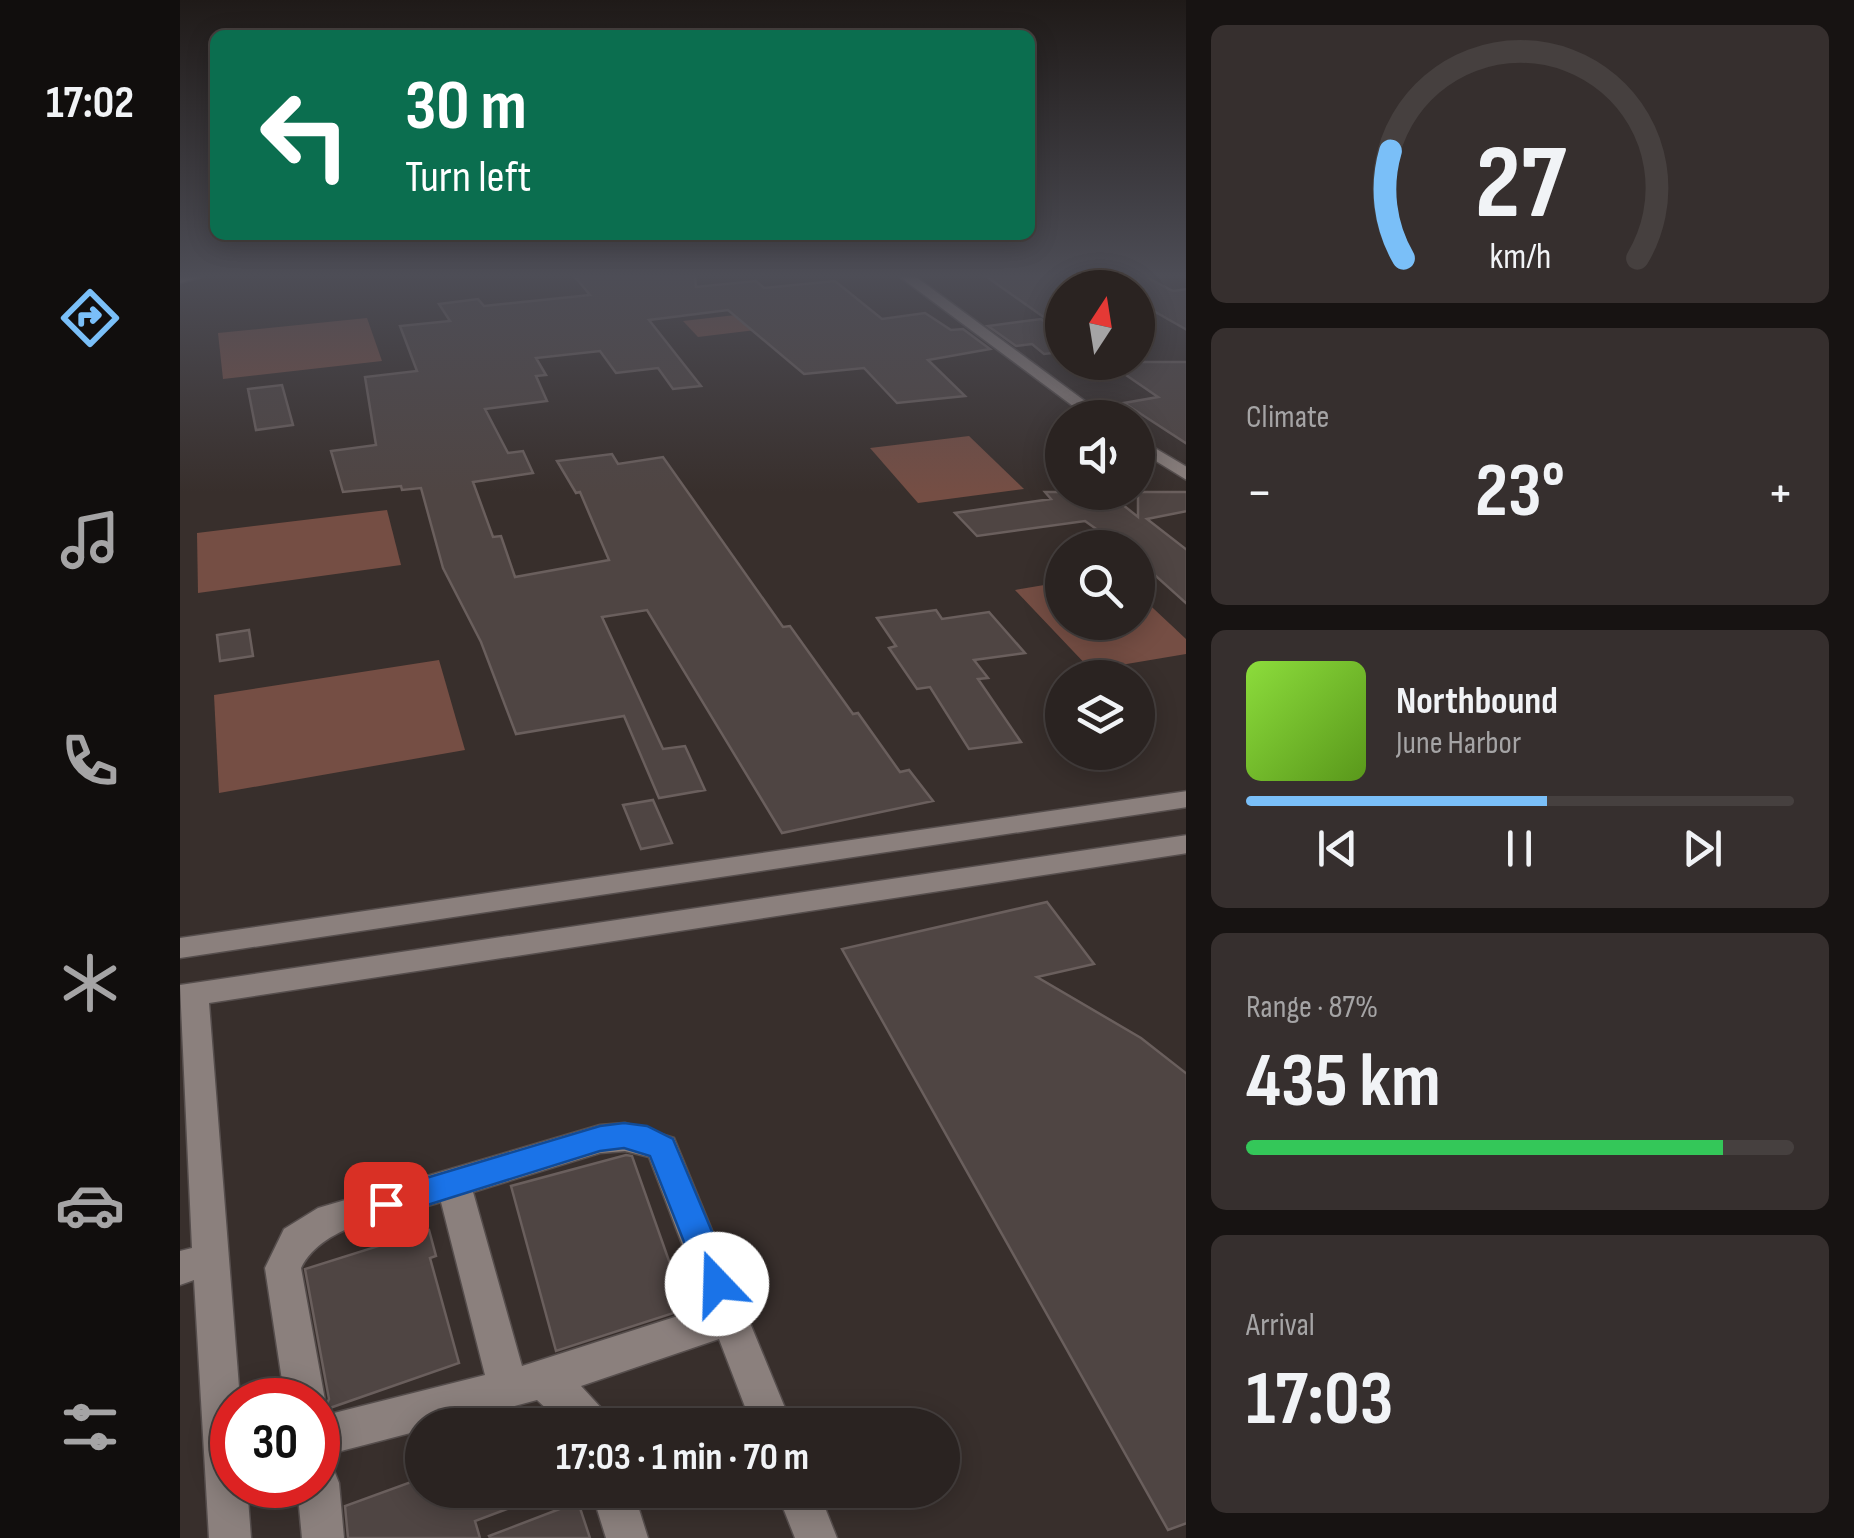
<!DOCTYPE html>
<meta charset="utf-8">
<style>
body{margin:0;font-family:"Sofia Sans Condensed",sans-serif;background:#362f2e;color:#f1f3f6;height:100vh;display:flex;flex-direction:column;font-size:38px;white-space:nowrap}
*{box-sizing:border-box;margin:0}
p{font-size:32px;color:#a5a4a5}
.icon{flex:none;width:55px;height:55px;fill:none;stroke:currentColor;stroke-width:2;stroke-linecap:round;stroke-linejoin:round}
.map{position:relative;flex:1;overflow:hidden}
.drawer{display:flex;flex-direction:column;gap:25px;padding:25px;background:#171312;width:668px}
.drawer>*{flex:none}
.banner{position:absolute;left:30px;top:30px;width:825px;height:210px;border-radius:15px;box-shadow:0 5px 25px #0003,0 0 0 2px #46403f;background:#0b6e4f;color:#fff;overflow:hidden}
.needle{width:65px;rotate:12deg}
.controls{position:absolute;left:865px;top:270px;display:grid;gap:20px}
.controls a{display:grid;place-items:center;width:110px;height:110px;border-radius:50%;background:#2a2321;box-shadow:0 5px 25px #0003,0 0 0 2px #46403f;font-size:50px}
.speed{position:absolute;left:30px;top:1378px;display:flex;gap:20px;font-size:50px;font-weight:700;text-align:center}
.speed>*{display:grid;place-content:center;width:130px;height:130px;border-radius:50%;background:#2a2321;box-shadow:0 5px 25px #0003,0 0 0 2px #46403f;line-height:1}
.speed .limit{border:15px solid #d22;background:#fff;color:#111}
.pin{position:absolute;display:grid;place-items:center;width:85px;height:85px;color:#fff;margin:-42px;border-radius:20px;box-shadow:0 5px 15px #0006}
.me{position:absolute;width:110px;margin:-55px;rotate:339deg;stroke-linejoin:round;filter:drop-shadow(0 0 8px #0008)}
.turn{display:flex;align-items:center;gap:35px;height:210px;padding:0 30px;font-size:45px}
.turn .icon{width:130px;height:130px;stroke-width:2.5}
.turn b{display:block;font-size:70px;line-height:85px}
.big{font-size:75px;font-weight:700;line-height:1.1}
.drawer .tile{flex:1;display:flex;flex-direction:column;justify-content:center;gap:15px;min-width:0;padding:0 35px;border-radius:15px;background:#362f2e}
.drawer .dial{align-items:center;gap:0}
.dial svg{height:260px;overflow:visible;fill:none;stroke:#46403f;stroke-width:7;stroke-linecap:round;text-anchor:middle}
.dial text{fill:#f1f3f6;stroke:none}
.song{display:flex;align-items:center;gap:30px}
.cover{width:120px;height:120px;border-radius:15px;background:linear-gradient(135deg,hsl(90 70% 55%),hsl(90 70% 35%))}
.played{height:10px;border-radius:5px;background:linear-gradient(90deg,#7abff8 55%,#46403f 55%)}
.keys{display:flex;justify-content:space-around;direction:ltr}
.heat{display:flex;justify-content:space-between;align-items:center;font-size:55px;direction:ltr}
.charge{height:15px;border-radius:8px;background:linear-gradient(90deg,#34c759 87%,#46403f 0)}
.trip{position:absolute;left:225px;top:1408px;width:555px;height:100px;border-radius:50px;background:#2a2321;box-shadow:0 5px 25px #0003,0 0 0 2px #46403f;font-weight:700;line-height:100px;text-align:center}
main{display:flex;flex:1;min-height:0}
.tabs{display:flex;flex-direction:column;width:180px;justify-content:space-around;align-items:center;background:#110e0d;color:#a5a4a5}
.tabs .icon{width:70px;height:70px}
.tabs .active{color:#7abff8}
.tabs b{font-size:45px;color:#f1f3f6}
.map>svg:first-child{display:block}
.green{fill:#754e44}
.building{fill:#4f4543;stroke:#6a5f5d;stroke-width:2.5}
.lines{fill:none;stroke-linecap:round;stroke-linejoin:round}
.minor-casing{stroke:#564e4d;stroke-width:3}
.tertiary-casing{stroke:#564e4d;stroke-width:3}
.minor{fill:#8b807d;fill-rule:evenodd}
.tertiary{fill:#8b807d;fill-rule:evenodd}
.route{fill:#1a73e8;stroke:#114b97;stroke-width:2.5}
</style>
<main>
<nav class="tabs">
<b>17:02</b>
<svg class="icon active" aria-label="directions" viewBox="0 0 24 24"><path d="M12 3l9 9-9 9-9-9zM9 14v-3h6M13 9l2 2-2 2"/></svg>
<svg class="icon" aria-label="music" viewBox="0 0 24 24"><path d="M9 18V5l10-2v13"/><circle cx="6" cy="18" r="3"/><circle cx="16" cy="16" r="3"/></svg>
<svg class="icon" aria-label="phone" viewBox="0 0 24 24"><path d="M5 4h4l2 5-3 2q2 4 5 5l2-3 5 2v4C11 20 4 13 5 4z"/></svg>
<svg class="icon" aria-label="climate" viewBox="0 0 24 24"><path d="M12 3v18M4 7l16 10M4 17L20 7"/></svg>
<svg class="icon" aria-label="car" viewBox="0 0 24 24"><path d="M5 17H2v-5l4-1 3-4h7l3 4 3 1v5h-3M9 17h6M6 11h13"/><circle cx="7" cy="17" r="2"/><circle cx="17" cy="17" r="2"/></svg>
<svg class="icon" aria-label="filters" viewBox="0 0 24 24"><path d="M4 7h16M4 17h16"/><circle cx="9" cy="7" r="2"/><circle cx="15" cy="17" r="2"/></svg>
</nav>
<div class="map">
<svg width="1007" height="1538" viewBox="0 0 1007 1538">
<rect width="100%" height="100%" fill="#382f2c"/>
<!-- green -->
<g class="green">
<polygon points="607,309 624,324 518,337 503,321"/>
<polygon points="187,318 202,361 43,379 38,333"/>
<polygon points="789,436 844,489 738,503 690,448"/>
<polygon points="207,510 221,565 18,593 17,533"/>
<polygon points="882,582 882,622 958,622 958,594 1006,639 1006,654 911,670 835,590"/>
<polygon points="259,660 285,750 39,793 34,695"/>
</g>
<!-- building -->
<g class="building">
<polygon points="395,277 515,277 516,287 576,281 584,288 655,281 702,319 745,313 771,330 783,329 810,349 748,360 785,396 717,403 684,368 624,374 548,310 469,320 521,386 493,389 478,368 436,373 420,351 356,358 366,375 356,376 367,401 305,409 328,453 343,451 353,473 293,482 313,537 321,536 335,577 429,560 400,492 396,493 377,461 432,454 438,464 483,457 603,627 610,626 673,714 678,713 720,772 729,770 753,801 602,833 467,610 422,617 483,749 505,746 525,790 479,798 444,716 336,734 301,642 263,568 241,488 222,490 221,486 163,492 151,451 196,445 185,377 237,371 220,326 270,321 259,304 298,299 304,306 410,295"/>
<polygon points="807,277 882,277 882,330"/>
<polygon points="958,277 966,277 993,291 1007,289 1007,330 970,309 958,311"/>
<polygon points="861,319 882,333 882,352 864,354 852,344 836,346 808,326"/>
<polygon points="927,362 1007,362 1007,444 944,403 978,397"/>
<polygon points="102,385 113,425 76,430 68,389"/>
<polygon points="865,492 927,492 958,517 958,492 1007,492 1007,511 967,519 1007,550 1007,604 958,560 958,548 943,548 905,521 797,536 775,513 871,499"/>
<polygon points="756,610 762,619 809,612 845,653 794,660 808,678 798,679 841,742 789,749 750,687 737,689 709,648 716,646 697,618"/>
<polygon points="69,630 73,656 40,661 37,635"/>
<polygon points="473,800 492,843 461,849 443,805"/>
<polygon points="867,902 914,964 857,977 961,1038 1007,1074 1007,1523 988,1530 662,949"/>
<polygon points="446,1155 452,1156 506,1309 376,1351 331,1186"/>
<polygon points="249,1230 256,1256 250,1258 279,1363 144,1410 149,1399 125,1269"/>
<polygon points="242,1478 242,1490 370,1493 295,1521 300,1538 168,1538 165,1506"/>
<polygon points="398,1502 410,1538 310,1538 309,1536"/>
</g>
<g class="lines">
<!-- minor casing -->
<g class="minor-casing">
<g id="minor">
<polygon points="1007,791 1007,807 0,958 0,938"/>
<polygon points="1007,835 1007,853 29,1003 60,1400 52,1400 52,1485 67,1485 71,1538 29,1538 14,1280 0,1285 0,1251 12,1248 0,985"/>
<path d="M445,1123L494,1138L612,1425H572L539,1339L401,1386L424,1411L430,1425H384L357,1400L262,1425H242V1430L138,1457V1417L305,1375L261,1202C216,1216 144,1222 121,1268L145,1400L138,1414V1400H105L85,1268L104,1229L138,1208L420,1125ZM445,1151L469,1157L526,1307L342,1366L293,1192L420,1153Z"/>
<polygon points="138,1462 153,1468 159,1483 164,1538 122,1538 117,1485 138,1485"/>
<polygon points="411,1490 453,1490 468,1538 426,1538"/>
<polygon points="596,1490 638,1490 657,1538 615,1538"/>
</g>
</g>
<!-- tertiary casing -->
<g class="tertiary-casing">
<g id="tertiary">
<polygon points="0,277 22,277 0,283"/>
<polygon points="720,277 736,277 928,418 909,418"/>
<polygon points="958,438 1007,467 1007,480 958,450"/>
</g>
</g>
<!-- minor -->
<use href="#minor" class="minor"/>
<!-- tertiary -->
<use href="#tertiary" class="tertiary"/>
</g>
<!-- sky -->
<linearGradient id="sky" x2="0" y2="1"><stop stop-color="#1f1a18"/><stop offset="0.56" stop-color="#4d4d56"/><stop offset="1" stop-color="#4d4d56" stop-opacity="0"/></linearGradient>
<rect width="1007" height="492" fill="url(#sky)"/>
<!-- route -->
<polygon class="route" points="444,1123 467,1126 493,1139 554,1284 549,1295 537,1300 525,1295 470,1156 444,1148 420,1151 206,1218 195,1214 190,1204 195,1194 206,1190 420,1126"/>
</svg>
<div class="controls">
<a><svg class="needle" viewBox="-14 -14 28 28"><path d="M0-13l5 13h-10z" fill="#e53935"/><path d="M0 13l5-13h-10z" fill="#a5a4a5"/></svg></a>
<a><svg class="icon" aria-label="sound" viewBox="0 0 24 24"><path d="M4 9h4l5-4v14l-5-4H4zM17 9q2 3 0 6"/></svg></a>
<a><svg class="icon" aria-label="search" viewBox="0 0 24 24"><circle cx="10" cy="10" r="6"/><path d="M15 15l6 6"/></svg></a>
<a><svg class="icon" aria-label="layers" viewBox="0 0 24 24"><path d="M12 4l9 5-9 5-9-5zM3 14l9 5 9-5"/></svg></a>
</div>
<div class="speed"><div class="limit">30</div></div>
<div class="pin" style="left:206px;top:1204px;background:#d93025"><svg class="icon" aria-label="arrive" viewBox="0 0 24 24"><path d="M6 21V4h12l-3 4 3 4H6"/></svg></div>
<svg class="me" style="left:537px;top:1284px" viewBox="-20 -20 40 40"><circle r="19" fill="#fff"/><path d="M0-13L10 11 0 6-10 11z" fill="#1a73e8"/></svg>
<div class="trip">17:03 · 1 min · 70 m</div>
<div class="banner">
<div class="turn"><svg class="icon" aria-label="left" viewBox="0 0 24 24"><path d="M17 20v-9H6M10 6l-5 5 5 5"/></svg><div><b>30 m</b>Turn left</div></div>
</div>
</div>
<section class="drawer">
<div class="tile dial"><svg viewBox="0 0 100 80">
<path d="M14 69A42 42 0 1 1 86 69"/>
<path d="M14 69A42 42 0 0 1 10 36" stroke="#7abff8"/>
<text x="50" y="56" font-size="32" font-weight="700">27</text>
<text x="50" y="72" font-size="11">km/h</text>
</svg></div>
<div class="tile"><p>Climate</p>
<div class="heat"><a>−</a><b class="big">23°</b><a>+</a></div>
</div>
<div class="tile">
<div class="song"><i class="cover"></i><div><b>Northbound</b><p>June Harbor</p></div></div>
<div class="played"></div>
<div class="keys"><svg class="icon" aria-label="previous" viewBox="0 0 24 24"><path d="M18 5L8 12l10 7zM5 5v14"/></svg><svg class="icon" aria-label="pause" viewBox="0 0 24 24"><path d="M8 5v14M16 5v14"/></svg><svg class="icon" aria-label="next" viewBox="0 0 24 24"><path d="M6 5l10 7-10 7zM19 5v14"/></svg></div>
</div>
<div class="tile"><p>Range · 87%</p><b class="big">435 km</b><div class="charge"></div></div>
<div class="tile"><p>Arrival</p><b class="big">17:03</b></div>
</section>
</main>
